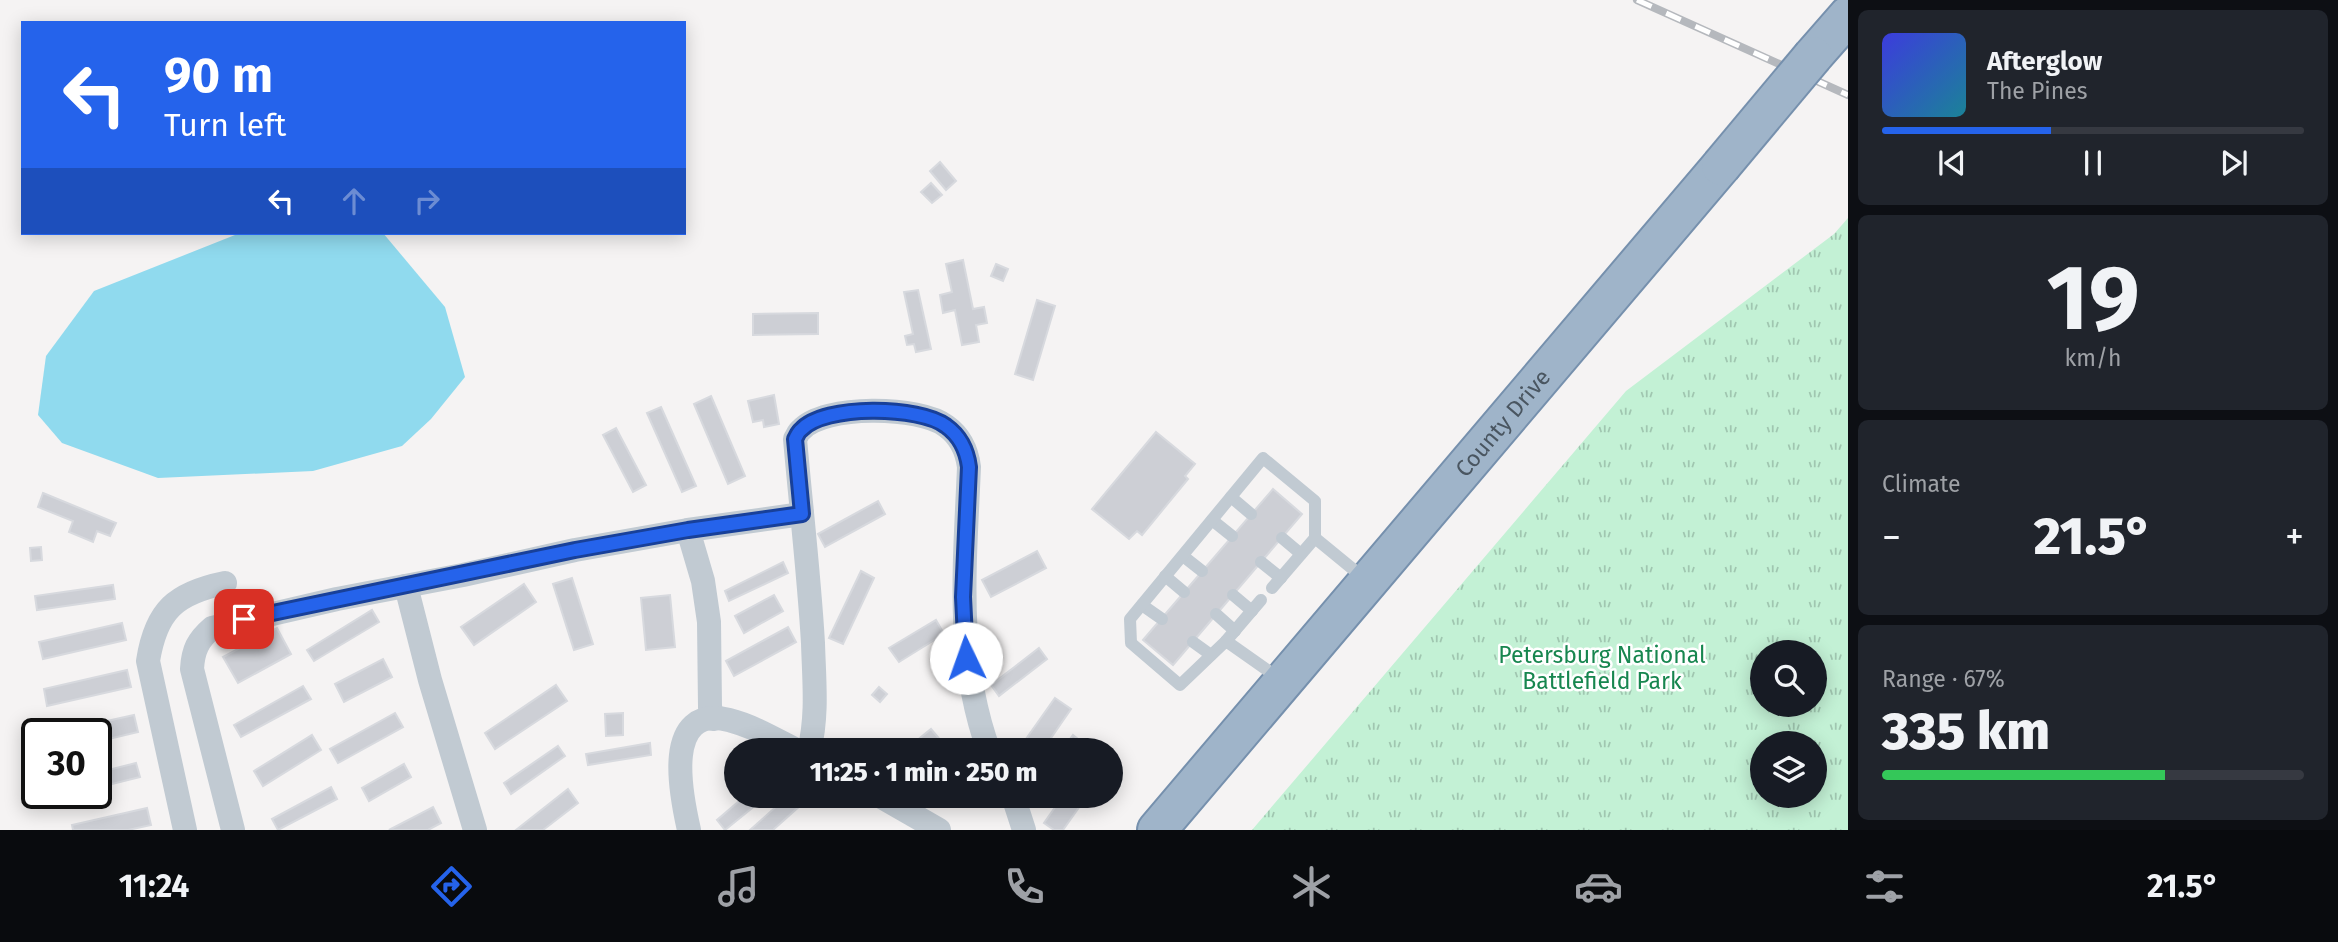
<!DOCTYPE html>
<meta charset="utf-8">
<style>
body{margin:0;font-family:"Fira Sans",sans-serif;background:#20242c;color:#f1f3f6;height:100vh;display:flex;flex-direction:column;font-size:26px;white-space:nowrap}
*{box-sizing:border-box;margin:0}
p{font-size:23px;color:#9ea1a6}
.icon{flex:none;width:38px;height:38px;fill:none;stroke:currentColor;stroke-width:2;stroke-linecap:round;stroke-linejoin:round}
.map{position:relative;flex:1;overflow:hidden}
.side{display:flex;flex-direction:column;gap:10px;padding:10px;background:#0d0f14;width:490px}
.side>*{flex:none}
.banner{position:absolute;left:21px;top:21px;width:665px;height:214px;border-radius:0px;box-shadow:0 4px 18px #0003;background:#2563eb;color:#fff;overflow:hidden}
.buttons{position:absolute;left:1750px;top:640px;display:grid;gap:14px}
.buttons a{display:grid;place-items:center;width:77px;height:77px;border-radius:50%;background:#171b24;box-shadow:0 4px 18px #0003;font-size:35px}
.speed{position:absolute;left:21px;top:718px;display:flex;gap:14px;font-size:35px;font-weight:700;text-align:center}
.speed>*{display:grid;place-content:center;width:91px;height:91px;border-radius:50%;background:#171b24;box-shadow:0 4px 18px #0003;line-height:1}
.speed .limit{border:4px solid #111;border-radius:10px;background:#fff;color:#111}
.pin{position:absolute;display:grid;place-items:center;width:60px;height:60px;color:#fff;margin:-30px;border-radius:14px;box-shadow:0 4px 10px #0006}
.me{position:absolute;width:77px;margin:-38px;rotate:357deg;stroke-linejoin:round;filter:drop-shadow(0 0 5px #0008)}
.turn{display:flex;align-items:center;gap:24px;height:147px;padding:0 28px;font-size:32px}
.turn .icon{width:91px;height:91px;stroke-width:2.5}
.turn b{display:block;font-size:49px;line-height:60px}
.lanes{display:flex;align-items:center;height:66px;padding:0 28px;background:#0003;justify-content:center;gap:35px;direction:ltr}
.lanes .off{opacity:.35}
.big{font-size:52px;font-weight:800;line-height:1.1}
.side .tile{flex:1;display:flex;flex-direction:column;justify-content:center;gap:10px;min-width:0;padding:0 24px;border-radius:10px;background:#20242c}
.side .dial{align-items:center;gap:0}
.dial b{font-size:91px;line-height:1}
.song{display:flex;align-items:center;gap:21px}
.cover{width:84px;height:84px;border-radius:10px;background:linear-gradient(135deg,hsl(240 70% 55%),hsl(190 70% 35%))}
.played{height:7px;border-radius:4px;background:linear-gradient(90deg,#2563eb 40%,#363941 40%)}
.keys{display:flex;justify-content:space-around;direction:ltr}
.heat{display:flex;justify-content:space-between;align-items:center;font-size:38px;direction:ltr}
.charge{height:10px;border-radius:5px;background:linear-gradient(90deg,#34c759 67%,#363941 0)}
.trip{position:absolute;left:724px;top:738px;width:399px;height:70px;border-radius:35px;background:#171b24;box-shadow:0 4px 18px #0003;font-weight:800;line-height:70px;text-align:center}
.tab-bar{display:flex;height:112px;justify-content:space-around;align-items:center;background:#090b0e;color:#9ea1a6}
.tab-bar .icon{width:49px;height:49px}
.tab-bar .active{color:#2563eb}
.tab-bar b{font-size:32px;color:#f1f3f6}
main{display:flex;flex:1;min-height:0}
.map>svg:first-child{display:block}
.park{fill:url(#park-tufts);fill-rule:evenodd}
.water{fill:#90daee}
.building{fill:#cdcfd5;stroke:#d7d9de;stroke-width:2}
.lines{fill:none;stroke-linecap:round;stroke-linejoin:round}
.trunk-casing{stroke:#7690ad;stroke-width:42}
.service{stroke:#c1cad2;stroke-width:12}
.minor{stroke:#c1cad2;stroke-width:24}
.trunk{stroke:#9fb4c9;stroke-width:38}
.rail-casing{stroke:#b5b8bd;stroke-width:8}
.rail{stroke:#fff;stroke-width:5;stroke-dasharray:16;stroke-linecap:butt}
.trunk-bridge-casing{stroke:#7690ad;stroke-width:42;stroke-linecap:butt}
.trunk-bridge{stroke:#9fb4c9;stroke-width:38}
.route-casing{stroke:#184099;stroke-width:18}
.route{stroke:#2563eb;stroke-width:12}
.labels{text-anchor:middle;stroke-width:5;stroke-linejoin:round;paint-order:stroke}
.street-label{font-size:23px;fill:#4a5661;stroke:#fff}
.park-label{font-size:23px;fill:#17864f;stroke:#fff}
</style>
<main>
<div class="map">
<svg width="1848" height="830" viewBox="0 0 1848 830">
<defs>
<pattern id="park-tufts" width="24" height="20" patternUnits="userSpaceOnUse" patternTransform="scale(1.75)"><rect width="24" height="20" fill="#c3f1d5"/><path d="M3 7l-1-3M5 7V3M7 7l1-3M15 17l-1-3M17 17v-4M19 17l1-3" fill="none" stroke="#a0c6b0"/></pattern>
</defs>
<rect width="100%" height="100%" fill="#f5f3f3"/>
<!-- park -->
<path class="park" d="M1848,218V830H1252L1626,391L1834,234ZM1762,653H1815V705H1762ZM1762,744H1815V796H1762Z"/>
<!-- water -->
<polygon class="water" points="240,233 383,233 445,307 465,377 431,419 402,446 313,471 158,478 62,443 38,415 46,356 94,291"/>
<!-- building -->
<g class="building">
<polygon points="940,162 956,181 946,190 930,171"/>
<polygon points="931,183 942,195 932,203 921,192"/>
<polygon points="963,260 973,309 984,307 987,323 976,325 979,342 962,345 955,310 943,313 940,295 952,292 946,264"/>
<polygon points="996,264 1008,269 1003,281 991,276"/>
<polygon points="918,290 931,349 916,352 914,344 907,345 905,336 913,334 904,292"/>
<polygon points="1037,300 1055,306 1033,380 1015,374"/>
<polygon points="818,313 818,334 753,335 753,314"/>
<polygon points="774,395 779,424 764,427 763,420 753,422 748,401"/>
<polygon points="711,396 745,476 728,484 694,404"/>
<polygon points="661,407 696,486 682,492 647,413"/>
<polygon points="616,428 646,485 633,492 603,435"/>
<polygon points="1156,432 1195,464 1185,476 1188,479 1142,535 1137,531 1129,539 1092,509"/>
<polygon points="1273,489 1302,514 1173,665 1143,640"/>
<polygon points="43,493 116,523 110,536 97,531 93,542 69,532 73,521 38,507"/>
<polygon points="878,501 885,514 825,547 818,534"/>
<polygon points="41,547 42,560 31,561 30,548"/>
<polygon points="1037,551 1046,568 991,597 982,580"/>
<polygon points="783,562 788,573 729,601 725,591"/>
<polygon points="861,571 874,578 843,644 829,638"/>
<polygon points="572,578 593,644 574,650 553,584"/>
<polygon points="524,584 536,602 474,645 461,627"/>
<polygon points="113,585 115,599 37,610 35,596"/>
<polygon points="670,595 675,647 646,650 641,598"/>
<polygon points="774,595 783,611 744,633 735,616"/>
<polygon points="372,610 379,622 314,661 307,650"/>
<polygon points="936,620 944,634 899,662 889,648"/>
<polygon points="122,623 126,640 43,659 39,642"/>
<polygon points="788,627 796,642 734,676 726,661"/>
<polygon points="277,628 291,654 238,683 223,657"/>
<polygon points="1039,648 1047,659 999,696 991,685"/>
<polygon points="383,659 392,677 344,702 335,684"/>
<polygon points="127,670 131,687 47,706 44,689"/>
<polygon points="556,685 567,701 495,749 485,733"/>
<polygon points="303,686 311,699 241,737 234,725"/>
<polygon points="879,687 887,694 880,702 872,695"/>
<polygon points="1055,698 1071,709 1042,751 1027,751 1021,746"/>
<polygon points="395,713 403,727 338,763 330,749"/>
<polygon points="623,713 623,735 606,736 605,714"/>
<polygon points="134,715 138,732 96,742 96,733 53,733"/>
<polygon points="931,729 948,749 906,751 905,750"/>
<polygon points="312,735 321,750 263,786 254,771"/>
<polygon points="1073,735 1088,747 1084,751 1061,751"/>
<polygon points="650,743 651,755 588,765 586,754"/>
<polygon points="558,746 565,756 511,794 504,783"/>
<polygon points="136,763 140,777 96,788 96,773"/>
<polygon points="404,764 411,777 369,801 362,788"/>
<polygon points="331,787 337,799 278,830 272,819"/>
<polygon points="568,789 578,803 543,830 516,830"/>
<polygon points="745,796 767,796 725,830 717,820"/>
<polygon points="788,796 796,796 802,804 773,830 750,830"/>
<polygon points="1063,796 1087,796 1063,830 1054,830 1044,823"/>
<polygon points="433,807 441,823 428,830 389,830"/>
<polygon points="147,808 151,825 128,830 73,830 72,825"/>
</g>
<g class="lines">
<!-- trunk casing -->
<g class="trunk-casing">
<g id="trunk">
<polyline points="1813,56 1848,16"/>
<path id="s1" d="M1157,830L1721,166"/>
</g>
</g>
<!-- service -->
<g class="service">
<polyline points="1231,497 1251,514"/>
<polyline points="1212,520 1232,536"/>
<polyline points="1282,538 1301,554"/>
<polyline points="1183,556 1202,571"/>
<polyline points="1261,562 1281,578"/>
<polyline points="1165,576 1184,592"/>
<polyline points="1272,588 1315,538"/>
<polyline points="1233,595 1252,611"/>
<polyline points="1142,605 1162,619"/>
<polyline points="1216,614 1235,631"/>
<polyline points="1226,641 1261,600"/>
<polyline points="1193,642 1211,655"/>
<polyline points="1280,679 1226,641 1180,685 1131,643 1130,619 1263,458 1315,501 1315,538 1365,579"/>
</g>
<!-- minor -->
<g class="minor">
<polyline points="688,530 703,581 709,622 710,707 713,719"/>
<polyline points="406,586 430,680 475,830"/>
<path d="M809,751C818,715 814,680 813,643C809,575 801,507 795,439C797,436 798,432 801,430C824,404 920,406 946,426C960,436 967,451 969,467C965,563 955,659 989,751"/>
<polyline points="880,796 939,830"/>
<polyline points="1013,796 1024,830"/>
<path d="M185,830L148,661C156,610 176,593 225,583"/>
<path d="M233,830L192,669C193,650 198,640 212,628L337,599L463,575L575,550L688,530L802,514"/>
<path d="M689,830C681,795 662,704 729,720C753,726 776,740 798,751"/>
</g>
<!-- trunk -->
<use href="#trunk" class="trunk"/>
<!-- rail casing -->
<g class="rail-casing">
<polyline id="rail" points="1637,0 1848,95"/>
</g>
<!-- rail -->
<use href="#rail" class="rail"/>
<!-- trunk-bridge casing -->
<g class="trunk-bridge-casing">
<polyline id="trunk-bridge" points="1721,166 1813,56"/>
</g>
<!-- trunk-bridge -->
<use href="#trunk-bridge" class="trunk-bridge"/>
</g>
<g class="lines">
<!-- route casing -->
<g class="route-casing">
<path id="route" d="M244,619L575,550L688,530L802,514L795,439C797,436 798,432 801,430C824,404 920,406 946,426C960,436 967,451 969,467L963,597L966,658"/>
</g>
<!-- route -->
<use href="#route" class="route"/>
</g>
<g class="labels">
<!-- street labels -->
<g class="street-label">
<text dy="8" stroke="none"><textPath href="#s1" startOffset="534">County Drive</textPath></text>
</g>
<!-- park labels -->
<g class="park-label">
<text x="1602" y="663">Petersburg National<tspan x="1602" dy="26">Battlefield Park</tspan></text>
</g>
</g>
</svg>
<div class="buttons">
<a><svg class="icon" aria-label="search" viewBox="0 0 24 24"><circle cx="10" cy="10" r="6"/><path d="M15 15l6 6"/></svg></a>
<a><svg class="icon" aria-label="layers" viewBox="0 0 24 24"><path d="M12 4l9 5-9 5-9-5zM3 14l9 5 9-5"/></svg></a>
</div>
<div class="speed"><div class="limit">30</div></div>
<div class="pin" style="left:244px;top:619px;background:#d93025"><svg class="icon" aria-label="arrive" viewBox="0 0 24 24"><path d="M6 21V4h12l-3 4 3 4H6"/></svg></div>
<svg class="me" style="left:966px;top:658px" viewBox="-20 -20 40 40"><circle r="19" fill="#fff"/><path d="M0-13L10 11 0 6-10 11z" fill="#2563eb"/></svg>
<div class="trip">11:25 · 1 min · 250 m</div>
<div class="banner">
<div class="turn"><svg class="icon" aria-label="left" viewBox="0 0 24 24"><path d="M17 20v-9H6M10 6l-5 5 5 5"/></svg><div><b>90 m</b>Turn left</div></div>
<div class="lanes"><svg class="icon" aria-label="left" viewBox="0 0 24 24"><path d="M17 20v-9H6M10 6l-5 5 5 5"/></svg><svg class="icon off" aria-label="ahead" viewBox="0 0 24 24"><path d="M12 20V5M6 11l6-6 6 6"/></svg><svg class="icon off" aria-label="right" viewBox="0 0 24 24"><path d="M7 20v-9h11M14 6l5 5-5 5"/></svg></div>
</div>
</div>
<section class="side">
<div class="tile">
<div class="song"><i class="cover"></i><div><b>Afterglow</b><p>The Pines</p></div></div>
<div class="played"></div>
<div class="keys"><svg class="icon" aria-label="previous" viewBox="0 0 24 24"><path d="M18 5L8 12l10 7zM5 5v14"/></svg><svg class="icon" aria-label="pause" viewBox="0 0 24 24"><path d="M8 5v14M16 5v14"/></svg><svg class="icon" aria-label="next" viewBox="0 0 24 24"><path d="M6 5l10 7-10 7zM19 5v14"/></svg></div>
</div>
<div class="tile dial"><b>19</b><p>km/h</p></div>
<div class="tile"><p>Climate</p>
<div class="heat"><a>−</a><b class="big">21.5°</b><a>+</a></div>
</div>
<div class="tile"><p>Range · 67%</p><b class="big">335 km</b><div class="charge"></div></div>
</section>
</main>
<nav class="tab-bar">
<b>11:24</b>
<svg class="icon active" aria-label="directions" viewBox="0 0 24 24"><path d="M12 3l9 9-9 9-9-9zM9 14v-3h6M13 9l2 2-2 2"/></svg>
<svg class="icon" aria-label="music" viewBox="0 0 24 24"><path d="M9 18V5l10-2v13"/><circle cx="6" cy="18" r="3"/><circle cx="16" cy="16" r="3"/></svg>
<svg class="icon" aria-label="phone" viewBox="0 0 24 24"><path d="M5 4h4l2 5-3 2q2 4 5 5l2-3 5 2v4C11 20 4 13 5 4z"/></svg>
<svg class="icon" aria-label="climate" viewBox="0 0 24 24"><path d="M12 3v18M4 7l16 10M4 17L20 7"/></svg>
<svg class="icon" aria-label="car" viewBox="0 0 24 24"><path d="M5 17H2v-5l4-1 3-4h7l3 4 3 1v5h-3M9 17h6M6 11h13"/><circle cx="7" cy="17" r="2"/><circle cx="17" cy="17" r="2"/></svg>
<svg class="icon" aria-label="filters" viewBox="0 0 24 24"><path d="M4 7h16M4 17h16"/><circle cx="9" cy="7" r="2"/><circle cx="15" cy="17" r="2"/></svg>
<b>21.5°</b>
</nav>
